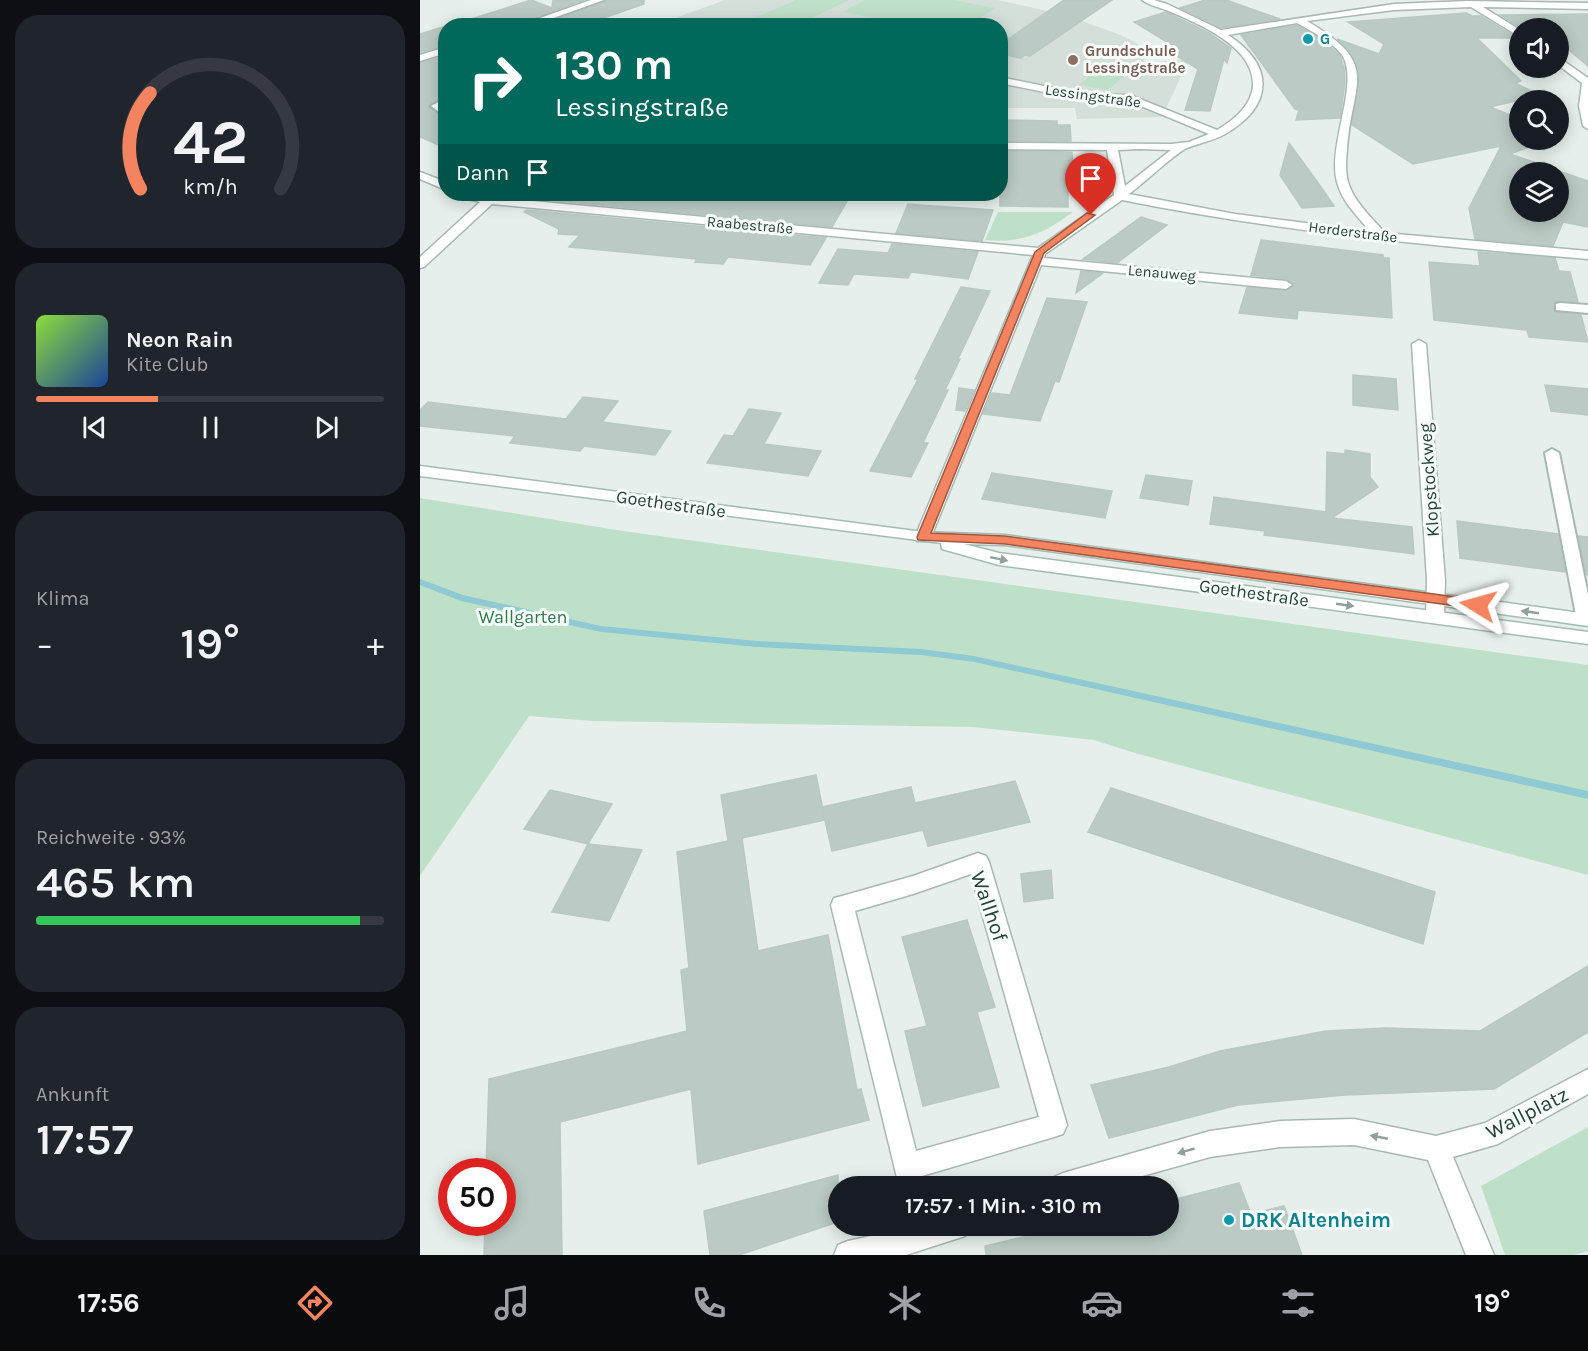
<!DOCTYPE html>
<html lang="de">
<meta charset="utf-8">
<style>
body{margin:0;font-family:Karla,sans-serif;background:#20242c;color:#f1f3f6;height:100vh;display:flex;flex-direction:column;font-size:22px;white-space:nowrap}
*{box-sizing:border-box;margin:0}
p{font-size:20px;color:#9ea1a6}
.icon{flex:none;width:33px;height:33px;fill:none;stroke:currentColor;stroke-width:2;stroke-linecap:round;stroke-linejoin:round}
.map{position:relative;flex:1;overflow:hidden}
.sheet{display:flex;flex-direction:column;gap:15px;padding:15px;background:#0d0f14;width:420px}
.sheet>*{flex:none}
.guide{position:absolute;left:18px;top:18px;width:570px;height:183px;border-radius:24px;box-shadow:0 3px 15px #0003;background:#00695c;color:#fff;overflow:hidden}
.tools{position:absolute;left:1089px;top:18px;display:grid;gap:12px}
.tools a{display:grid;place-items:center;width:60px;height:60px;border-radius:50%;background:#171b24;box-shadow:0 3px 15px #0003;font-size:30px}
.speed{position:absolute;left:18px;top:1158px;display:flex;gap:12px;font-size:30px;font-weight:700;text-align:center}
.speed>*{display:grid;place-content:center;width:78px;height:78px;border-radius:50%;background:#171b24;box-shadow:0 3px 15px #0003;line-height:1}
.speed .limit{border:9px solid #d22;background:#fff;color:#111}
.pin{position:absolute;display:grid;place-items:center;width:51px;height:51px;color:#fff;margin:-62px -26px;border-radius:50% 50% 50% 0;rotate:-45deg;box-shadow:0 0 6px #0007}
.pin .icon{rotate:45deg}
.me{position:absolute;width:66px;margin:-33px;rotate:278deg;stroke-linejoin:round;filter:drop-shadow(0 0 4px #0008)}
.turn{display:flex;align-items:center;gap:21px;height:126px;padding:0 18px;font-size:27px}
.turn .icon{width:78px;height:78px;stroke-width:2.5}
.turn b{display:block;font-size:42px;line-height:51px}
.then{display:flex;align-items:center;height:57px;padding:0 18px;background:#0003;gap:12px;font-size:22px}
.big{font-size:45px;font-weight:600;line-height:1.1}
.sheet .widget{flex:1;display:flex;flex-direction:column;justify-content:center;gap:9px;min-width:0;padding:0 21px;border-radius:24px;background:#20242c}
.sheet .dial{align-items:center;gap:0}
.dial svg{height:156px;overflow:visible;fill:none;stroke:#363941;stroke-width:7;stroke-linecap:round;text-anchor:middle}
.dial text{fill:#f1f3f6;stroke:none}
.song{display:flex;align-items:center;gap:18px}
.cover{width:72px;height:72px;border-radius:9px;background:linear-gradient(135deg,hsl(90 70% 55%),hsl(220 70% 35%))}
.played{height:6px;border-radius:3px;background:linear-gradient(90deg,#f4845f 35%,#363941 35%)}
.keys{display:flex;justify-content:space-around;direction:ltr}
.heat{display:flex;justify-content:space-between;align-items:center;font-size:33px;direction:ltr}
.charge{height:9px;border-radius:4px;background:linear-gradient(90deg,#34c759 93%,#363941 0)}
.trip{position:absolute;left:408px;top:1176px;width:351px;height:60px;border-radius:30px;background:#171b24;box-shadow:0 3px 15px #0003;font-weight:600;line-height:60px;text-align:center}
.menu{display:flex;height:96px;justify-content:space-around;align-items:center;background:#090b0e;color:#9ea1a6}
.menu .icon{width:42px;height:42px}
.menu .selected{color:#f4845f}
.menu b{font-size:27px;color:#f1f3f6}
main{display:flex;flex:1;min-height:0}
.map>svg:first-child{display:block}
.built{fill:#d4dfda}
.green{fill:#bfe0c8}
.lines{fill:none;stroke-linecap:round;stroke-linejoin:round}
.stream{fill:#8ec9d4;fill-rule:evenodd}
.building{fill:#bbcac4;stroke:#b8c9c2;stroke-width:1.5;fill-rule:evenodd}
.service-casing{stroke:#a8b8b2;stroke-width:4}
.minor-casing{stroke:#a8b8b2;stroke-width:3}
.secondary-casing{stroke:#a4bbb3;stroke-width:3}
.service{fill:#fff;fill-rule:evenodd}
.minor{fill:#fff;fill-rule:evenodd}
.secondary{fill:#fff;fill-rule:evenodd}
.oneway{fill:#92a09c}
.route{fill:#f4845f;stroke:#9f563e;stroke-width:1.5}
.culture-dot{fill:#0f9aa8;stroke:#f7fbf9;stroke-width:2}
.education-dot{fill:#8d6e63;stroke:#f7fbf9;stroke-width:2}
.labels{text-anchor:middle;stroke-width:6;stroke-linejoin:round;paint-order:stroke}
.far-culture-label{font-size:15px;font-weight:bold;fill:#0d838f;stroke:#f7fbf9;text-anchor:start}
.far-education-label{font-size:15px;font-weight:bold;fill:#785e54;stroke:#f7fbf9;text-anchor:start}
.far-street-label{font-size:15px;fill:#24423a;stroke:#f7fbf9}
.street-label{font-size:18px;fill:#24423a;stroke:#f7fbf9}
.park-label{font-size:18px;fill:#2d7a4b;stroke:#f7fbf9}
.near-street-label{font-size:21px;fill:#24423a;stroke:#f7fbf9}
.near-culture-label{font-size:21px;font-weight:bold;fill:#0d838f;stroke:#f7fbf9;text-anchor:start}
</style>
<main>
<section class="sheet">
<div class="widget dial"><svg viewBox="0 0 100 80">
<path d="M14 69A42 42 0 1 1 86 69"/>
<path d="M14 69A42 42 0 0 1 19 20" stroke="#f4845f"/>
<text x="50" y="56" font-size="32" font-weight="700">42</text>
<text x="50" y="72" font-size="11">km/h</text>
</svg></div>
<div class="widget">
<div class="song"><i class="cover"></i><div><b>Neon Rain</b><p>Kite Club</p></div></div>
<div class="played"></div>
<div class="keys"><svg class="icon" aria-label="previous" viewBox="0 0 24 24"><path d="M18 5L8 12l10 7zM5 5v14"/></svg><svg class="icon" aria-label="pause" viewBox="0 0 24 24"><path d="M8 5v14M16 5v14"/></svg><svg class="icon" aria-label="next" viewBox="0 0 24 24"><path d="M6 5l10 7-10 7zM19 5v14"/></svg></div>
</div>
<div class="widget"><p>Klima</p>
<div class="heat"><a>−</a><b class="big">19°</b><a>+</a></div>
</div>
<div class="widget"><p>Reichweite · 93%</p><b class="big">465 km</b><div class="charge"></div></div>
<div class="widget"><p>Ankunft</p><b class="big">17:57</b></div>
</section>
<div class="map">
<svg width="1168" height="1255" viewBox="0 0 1168 1255">
<rect width="100%" height="100%" fill="#e6efeb"/>
<!-- built -->
<polygon class="built" points="305,0 578,0 645,15 698,34 715,42 726,52 724,63 769,59 742,117 657,119 655,108 581,108 580,26 233,26"/>
<!-- green -->
<g class="green">
<polygon points="376,0 429,0 390,19 338,22 332,19"/>
<polygon points="445,0 533,0 576,8 546,26 490,25 422,12"/>
<polygon points="682,65 711,70 688,90 659,85"/>
<path d="M578,212H653C623,234 603,243 565,240Z"/>
<polygon points="0,498 203,531 1168,665 1168,875 715,753 674,740 553,727 173,721 109,716 0,876"/>
<polygon points="1168,1127 1168,1251 1154,1255 1085,1255 1061,1186"/>
</g>
<g class="lines">
<!-- stream -->
<polygon class="stream" points="0,579 43,595 181,626 337,641 501,649 554,656 1168,791 1168,799 554,662 501,655 337,647 181,632 41,601 0,585"/>
</g>
<!-- building -->
<g class="building">
<polygon points="111,0 132,8 133,0 164,0 95,26 49,26 48,20"/>
<polygon points="186,0 224,0 224,4 172,22 172,26 119,26"/>
<polygon points="644,0 692,0 610,56 605,55 601,58 580,54 580,45"/>
<polygon points="785,0 806,0 860,19 801,28 760,8"/>
<polygon points="746,12 789,33 811,48 807,63 804,59 790,111 765,110 778,69 752,53 762,51 714,22"/>
<path d="M1046,13L1052,16H1061L1097,38H1057L1101,81L1095,83L1120,95L1070,107L1100,119V140H1128L1090,154L1168,181V227L1143,222L1133,246L1055,239L1049,208L1081,146L993,164L932,125L939,75L936,61L927,49L917,39L959,54L964,44L928,22ZM1100,172H1138V212H1100Z"/>
<polygon points="1168,14 1168,66 1138,41 1138,28 1101,28 1080,15"/>
<polygon points="877,25 906,42 920,56 924,68 925,82 920,118 876,120 879,110 875,109 821,35"/>
<polygon points="26,26 26,45 0,53 0,34"/>
<polygon points="26,56 26,96 9,107 26,119 26,148 0,137 0,63"/>
<polygon points="582,120 637,121 637,125 650,125 651,141 580,141"/>
<polygon points="869,143 901,187 914,206 882,208 860,175"/>
<polygon points="580,151 652,152 653,176 648,176 648,207 580,206"/>
<polygon points="123,194 322,194 387,200 390,195 429,198 412,227 117,199"/>
<polygon points="488,204 499,205 573,210 562,241 476,233"/>
<polygon points="107,210 406,238 390,265 308,257 303,264 275,262 277,259 149,247 160,235 138,234 139,229 104,212"/>
<polygon points="721,217 747,225 697,263 663,259"/>
<polygon points="841,240 963,255 963,258 969,258 972,318 878,310 877,319 819,313 827,287 866,291 874,286 866,279 831,275"/>
<polygon points="472,244 558,252 548,279 491,272 488,278 434,274 428,285 399,283 418,249 468,253"/>
<polygon points="1058,252 1135,258 1139,271 1150,272 1158,302 1135,302 1134,312 1161,315 1168,342 1109,337 1107,330 1014,320 1009,262 1060,266"/>
<polygon points="661,271 683,273 656,293"/>
<polygon points="541,287 570,291 538,359 540,359 525,390 528,390 503,443 508,443 491,477 450,471 498,379 495,379"/>
<polygon points="627,298 667,302 639,382 635,381 620,421 563,414 572,393 590,395"/>
<polygon points="933,375 976,379 978,410 933,405"/>
<polygon points="1125,385 1168,389 1168,415 1131,411"/>
<polygon points="539,388 554,390 545,411 536,410"/>
<polygon points="163,397 198,401 182,422 251,431 235,455 164,446 160,451 90,443 95,436 0,426 0,410 8,402 146,419"/>
<polygon points="329,409 361,413 344,444 401,451 388,476 287,463 304,435 313,436"/>
<polygon points="925,450 950,454 950,477 958,487 912,518 992,527 994,554 844,535 845,531 790,524 794,497 906,512 907,452 925,454"/>
<polygon points="572,473 692,491 685,518 562,499"/>
<polygon points="726,475 772,481 768,505 720,498"/>
<polygon points="1037,521 1138,534 1146,572 1040,558"/>
<polygon points="1158,536 1168,537 1168,575 1166,575"/>
<polygon points="396,775 405,820 322,838 338,951 408,935 437,1090 441,1089 449,1120 278,1164 271,1089 140,1122 142,1255 64,1255 65,1222 82,1222 82,1172 66,1172 69,1079 267,1031 261,970 269,968 257,852 308,841 301,795"/>
<polygon points="595,781 610,822 508,846 503,830 412,851 402,807 491,787 495,803"/>
<polygon points="691,788 1015,892 1003,944 668,832"/>
<polygon points="130,790 192,804 168,844 104,829"/>
<polygon points="168,844 222,850 189,921 132,912"/>
<polygon points="631,870 633,898 604,902 601,874"/>
<polygon points="547,920 575,1007 557,1012 579,1087 503,1106 485,1031 507,1026 482,937"/>
<polygon points="1168,966 1168,1032 1074,1089 925,1095 818,1105 689,1138 671,1085 749,1067 800,1051 906,1031 966,1028 1060,1031"/>
<polygon points="418,1175 418,1222 319,1255 290,1255 284,1211"/>
<polygon points="819,1183 831,1214 864,1206 882,1255 566,1255 565,1246 649,1226 748,1226 748,1201"/>
</g>
<g class="lines">
<!-- service casing -->
<g class="service-casing">
<g id="service">
<polygon points="26,98 26,105 22,106 26,109 26,117 11,106"/>
<polygon points="1140,303 1168,305 1168,313 1136,310 1136,304"/>
<polygon points="1132,449 1139,453 1168,595 1168,625 1159,624 1157,620 1125,453"/>
</g>
</g>
<!-- minor casing -->
<g class="minor-casing">
<g id="minor">
<polygon points="171,0 184,0 111,26 97,26"/>
<path d="M722,0H734L747,4L801,30L974,4L1047,1L1168,3V9L1063,7L1100,30V37L1051,7L974,10L887,21C962,65 932,80 927,149C926,161 925,174 929,185C936,204 952,218 965,233L1168,251V259C1012,246 856,231 702,200L625,254L624,258L866,281L872,285L866,289L621,265L511,537L509,541H497L495,537L613,255L72,204L4,267L0,268V257L60,202L37,196L36,194L618,248L694,195L687,150L580,149V143L751,144L769,142L789,134L709,101L663,100L580,83V77L663,94L710,95L797,130C814,120 832,105 833,85C834,47 781,25 751,12C742,8 730,6 722,0ZM877,23C892,32 911,40 922,55C940,83 907,146 917,182C922,202 938,217 950,231L815,214L709,194C723,184 753,155 767,148C779,143 793,141 805,134C854,106 855,65 808,35ZM719,149L751,150L705,186L698,150Z"/>
<polygon points="26,47 26,53 0,61 0,55"/>
<polygon points="1138,57 1168,78 1168,129 1163,126 1159,106 1162,83 1138,65"/>
<polygon points="0,172 26,182 26,190 0,179"/>
<polygon points="999,340 1006,344 1025,580 1024,617 1021,621 1009,621 1006,617 1007,580 992,344"/>
<path d="M558,853L566,856L569,862L647,1125L643,1134L634,1137L502,1176L505,1186H479L411,905L414,898L422,896L493,876ZM551,874L619,1117L496,1151L435,911L493,894Z"/>
<polygon points="1168,1069 1168,1094 1078,1144 1033,1157 1074,1255 1046,1255 1008,1160 934,1145 860,1147 790,1157 687,1186 630,1186 634,1177 643,1173 790,1131 860,1121 934,1119 1016,1136 1065,1123"/>
<polygon points="496,1226 548,1226 545,1236 486,1255 414,1255 418,1245 428,1241"/>
</g>
</g>
<!-- secondary casing -->
<g class="secondary-casing">
<polygon id="secondary" points="0,466 503,532 585,535 1168,614 1168,626 585,545 544,544 579,553 1168,632 1168,644 579,565 522,549 521,543 0,476"/>
</g>
<!-- service -->
<use href="#service" class="service"/>
<!-- minor -->
<use href="#minor" class="minor"/>
<!-- secondary -->
<use href="#secondary" class="secondary"/>
</g>
<!-- one-way arrows -->
<defs><path id="oneway-solid" d="M-6-.8H1V-3.2L6.5 0L1 3.2V.8H-6Z" transform="scale(1.5)"/></defs>
<g class="oneway">
<use href="#oneway-solid" transform="translate(579 559) rotate(12)"/>
<use href="#oneway-solid" transform="translate(925 605) rotate(8)"/>
<use href="#oneway-solid" transform="translate(1110 612) rotate(-172)"/>
<use href="#oneway-solid" transform="translate(959 1137) rotate(-169)"/>
<use href="#oneway-solid" transform="translate(766 1151) rotate(164)"/>
</g>
<!-- route -->
<polygon class="route" points="667,213 675,215 624,253 511,533 585,536 1058,600 1063,601 1065,605 1063,608 1058,609 585,544 498,540 497,537 615,252"/>
<!-- markers -->
<g class="culture-dot">
<circle cx="888" cy="39" r="6"/>
<circle cx="809" cy="1220" r="6"/>
</g>
<circle class="education-dot" cx="653" cy="60" r="6"/>
<g class="labels">
<!-- far-culture labels -->
<g class="far-culture-label">
<text x="900" y="44">G</text>
</g>
<!-- far-education labels -->
<g class="far-education-label">
<text x="665" y="56">Grundschule<tspan x="665" dy="17">Lessingstraße</tspan></text>
</g>
<!-- far-street labels -->
<g class="far-street-label">
<text transform="translate(673 96) rotate(8)" y="5">Lessingstraße</text>
<text transform="translate(330 225) rotate(5)" y="5">Raabestraße</text>
<text transform="translate(933 232) rotate(7)" y="5">Herderstraße</text>
<text transform="translate(742 273) rotate(5)" y="5">Lenauweg</text>
</g>
<!-- street labels -->
<g class="street-label">
<text transform="translate(1009 480) rotate(-94)" y="6">Klopstockweg</text>
<text transform="translate(251 504) rotate(8)" y="6">Goethestraße</text>
<text transform="translate(834 593) rotate(8)" y="6">Goethestraße</text>
</g>
<!-- park labels -->
<g class="park-label">
<text x="103" y="623">Wallgarten</text>
</g>
<!-- near-street labels -->
<g class="near-street-label">
<text transform="translate(569 906) rotate(71)" y="7">Wallhof</text>
<text transform="translate(1107 1113) rotate(-27)" y="7">Wallplatz</text>
</g>
<!-- near-culture labels -->
<g class="near-culture-label">
<text x="821" y="1227">DRK Altenheim</text>
</g>
</g>
</svg>
<div class="tools">
<a><svg class="icon" aria-label="sound" viewBox="0 0 24 24"><path d="M4 9h4l5-4v14l-5-4H4zM17 9q2 3 0 6"/></svg></a>
<a><svg class="icon" aria-label="search" viewBox="0 0 24 24"><circle cx="10" cy="10" r="6"/><path d="M15 15l6 6"/></svg></a>
<a><svg class="icon" aria-label="layers" viewBox="0 0 24 24"><path d="M12 4l9 5-9 5-9-5zM3 14l9 5 9-5"/></svg></a>
</div>
<div class="speed"><div class="limit">50</div></div>
<div class="pin" style="left:671px;top:215px;background:#d93025"><svg class="icon" aria-label="arrive" viewBox="0 0 24 24"><path d="M6 21V4h12l-3 4 3 4H6"/></svg></div>
<svg class="me" style="left:1058px;top:605px" viewBox="-20 -20 40 40"><path d="M0-17L14 15 0 8-14 15z" fill="#f4845f" stroke="#fff" stroke-width="4"/></svg>
<div class="trip">17:57 · 1 Min. · 310 m</div>
<div class="guide">
<div class="turn"><svg class="icon" aria-label="right" viewBox="0 0 24 24"><path d="M7 20v-9h11M14 6l5 5-5 5"/></svg><div><b>130 m</b>Lessingstraße</div></div>
<div class="then">Dann<svg class="icon" aria-label="arrive" viewBox="0 0 24 24"><path d="M6 21V4h12l-3 4 3 4H6"/></svg></div>
</div>
</div>
</main>
<nav class="menu">
<b>17:56</b>
<svg class="icon selected" aria-label="directions" viewBox="0 0 24 24"><path d="M12 3l9 9-9 9-9-9zM9 14v-3h6M13 9l2 2-2 2"/></svg>
<svg class="icon" aria-label="music" viewBox="0 0 24 24"><path d="M9 18V5l10-2v13"/><circle cx="6" cy="18" r="3"/><circle cx="16" cy="16" r="3"/></svg>
<svg class="icon" aria-label="phone" viewBox="0 0 24 24"><path d="M5 4h4l2 5-3 2q2 4 5 5l2-3 5 2v4C11 20 4 13 5 4z"/></svg>
<svg class="icon" aria-label="climate" viewBox="0 0 24 24"><path d="M12 3v18M4 7l16 10M4 17L20 7"/></svg>
<svg class="icon" aria-label="car" viewBox="0 0 24 24"><path d="M5 17H2v-5l4-1 3-4h7l3 4 3 1v5h-3M9 17h6M6 11h13"/><circle cx="7" cy="17" r="2"/><circle cx="17" cy="17" r="2"/></svg>
<svg class="icon" aria-label="filters" viewBox="0 0 24 24"><path d="M4 7h16M4 17h16"/><circle cx="9" cy="7" r="2"/><circle cx="15" cy="17" r="2"/></svg>
<b>19°</b>
</nav>
